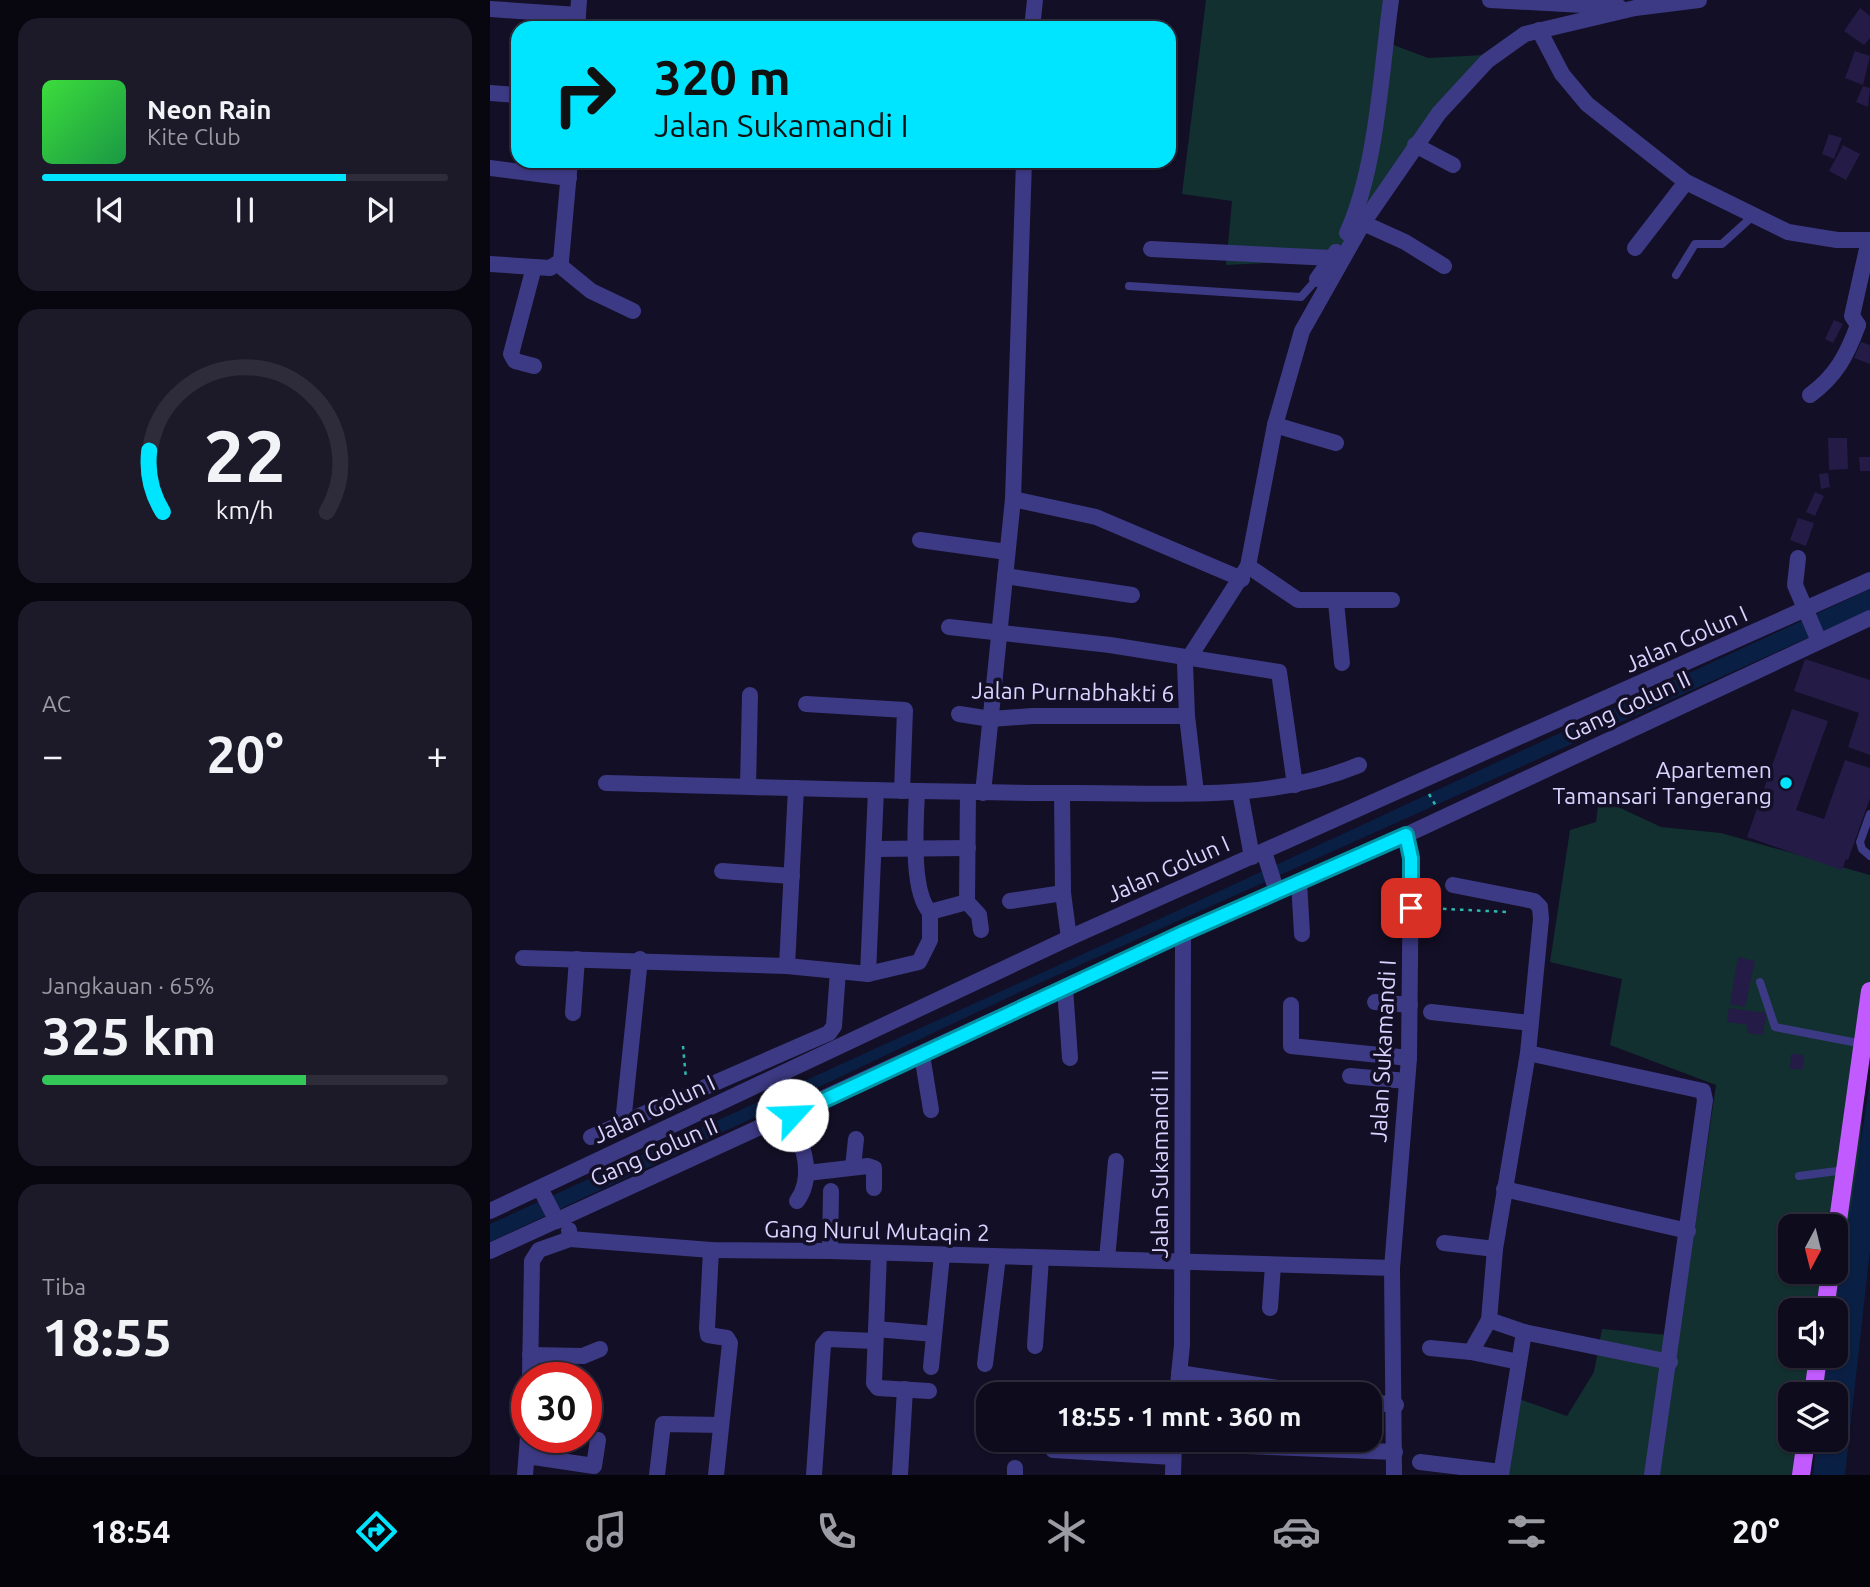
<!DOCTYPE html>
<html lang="id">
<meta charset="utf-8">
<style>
body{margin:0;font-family:Ubuntu,sans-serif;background:#1c1929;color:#f1f3f6;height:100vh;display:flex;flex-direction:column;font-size:26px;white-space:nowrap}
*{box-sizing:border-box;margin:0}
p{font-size:23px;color:#9b9ba3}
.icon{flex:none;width:38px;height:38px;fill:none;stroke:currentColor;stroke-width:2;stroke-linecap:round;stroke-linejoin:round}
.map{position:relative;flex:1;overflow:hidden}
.details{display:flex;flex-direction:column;gap:18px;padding:18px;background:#08060f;width:490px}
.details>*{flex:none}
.top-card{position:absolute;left:21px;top:21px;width:665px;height:147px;border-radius:21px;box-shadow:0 2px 5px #0004,0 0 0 2px #2e2b3b;background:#00e5ff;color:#111;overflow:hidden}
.needle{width:46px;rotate:187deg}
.tools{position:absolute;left:1288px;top:1214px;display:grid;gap:14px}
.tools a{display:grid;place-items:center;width:70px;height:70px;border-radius:14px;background:#0e0b1c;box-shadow:0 2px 5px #0004,0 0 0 2px #2e2b3b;font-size:35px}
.speed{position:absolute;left:21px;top:1362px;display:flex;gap:14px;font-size:35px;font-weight:700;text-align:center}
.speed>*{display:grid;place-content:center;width:91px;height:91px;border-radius:50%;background:#0e0b1c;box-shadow:0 2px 5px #0004,0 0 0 2px #2e2b3b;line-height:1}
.speed .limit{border:10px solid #d22;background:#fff;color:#111}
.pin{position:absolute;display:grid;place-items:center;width:60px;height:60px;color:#fff;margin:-30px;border-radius:14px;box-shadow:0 4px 10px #0006}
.me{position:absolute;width:77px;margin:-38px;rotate:65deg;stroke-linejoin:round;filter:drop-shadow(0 0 5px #0008)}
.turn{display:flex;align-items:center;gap:24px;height:147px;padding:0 28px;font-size:32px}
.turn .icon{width:91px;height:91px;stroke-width:2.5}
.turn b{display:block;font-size:49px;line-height:60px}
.big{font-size:52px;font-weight:600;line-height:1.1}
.details .widget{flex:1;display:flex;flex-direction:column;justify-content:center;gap:10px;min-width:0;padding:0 24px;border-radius:21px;background:#1c1929}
.details .dial{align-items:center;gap:0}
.dial svg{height:182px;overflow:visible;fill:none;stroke:#2e2b3b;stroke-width:7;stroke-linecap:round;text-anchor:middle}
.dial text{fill:#f1f3f6;stroke:none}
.song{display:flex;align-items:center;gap:21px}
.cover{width:84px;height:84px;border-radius:10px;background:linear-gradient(135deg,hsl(120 70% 55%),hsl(140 70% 35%))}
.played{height:7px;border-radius:4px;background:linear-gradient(90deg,#00e5ff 75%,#2e2b3b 75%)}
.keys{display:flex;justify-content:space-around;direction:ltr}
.heat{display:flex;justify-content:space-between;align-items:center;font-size:38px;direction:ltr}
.charge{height:10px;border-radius:5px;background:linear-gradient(90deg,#34c759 65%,#2e2b3b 0)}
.trip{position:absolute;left:486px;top:1382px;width:406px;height:70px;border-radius:21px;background:#0e0b1c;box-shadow:0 2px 5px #0004,0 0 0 2px #2e2b3b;font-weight:600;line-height:70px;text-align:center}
.tabs{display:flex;height:112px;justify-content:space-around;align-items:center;background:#06040b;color:#9b9ba3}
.tabs .icon{width:49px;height:49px}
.tabs .selected{color:#00e5ff}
.tabs b{font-size:32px;color:#f1f3f6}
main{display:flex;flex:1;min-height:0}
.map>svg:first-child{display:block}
.green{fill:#12302f;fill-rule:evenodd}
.water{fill:#0a1f44}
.building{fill:#241b47}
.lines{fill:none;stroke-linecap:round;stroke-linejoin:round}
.path{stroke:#2fb8b0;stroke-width:2.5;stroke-dasharray:3.5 5;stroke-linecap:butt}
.service{stroke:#3d3a85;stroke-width:8}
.minor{stroke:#3d3a85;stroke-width:16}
.primary{stroke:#c25bff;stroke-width:18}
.route-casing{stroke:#0095a6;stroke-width:18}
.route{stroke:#00e5ff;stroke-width:12}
.poi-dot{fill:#00e5ff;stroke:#130f26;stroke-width:2.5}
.labels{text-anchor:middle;stroke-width:7;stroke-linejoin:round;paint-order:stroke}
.street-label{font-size:23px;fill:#d9d4ff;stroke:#130f26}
.poi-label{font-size:23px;fill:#d9d4ff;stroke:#130f26;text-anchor:end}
</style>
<main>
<section class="details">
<div class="widget">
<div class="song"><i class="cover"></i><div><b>Neon Rain</b><p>Kite Club</p></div></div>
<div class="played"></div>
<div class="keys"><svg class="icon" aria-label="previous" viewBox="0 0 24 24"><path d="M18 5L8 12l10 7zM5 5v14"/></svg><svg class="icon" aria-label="pause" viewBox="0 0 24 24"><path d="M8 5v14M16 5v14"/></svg><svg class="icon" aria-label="next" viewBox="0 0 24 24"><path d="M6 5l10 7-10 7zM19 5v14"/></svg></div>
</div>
<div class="widget dial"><svg viewBox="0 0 100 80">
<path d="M14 69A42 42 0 1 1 86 69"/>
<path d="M14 69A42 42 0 0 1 8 42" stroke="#00e5ff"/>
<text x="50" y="56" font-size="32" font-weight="700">22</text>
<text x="50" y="72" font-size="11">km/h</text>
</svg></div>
<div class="widget"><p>AC</p>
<div class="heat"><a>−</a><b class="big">20°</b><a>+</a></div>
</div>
<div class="widget"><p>Jangkauan · 65%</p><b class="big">325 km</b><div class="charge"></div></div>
<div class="widget"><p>Tiba</p><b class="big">18:55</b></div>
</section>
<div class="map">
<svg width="1380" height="1475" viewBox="0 0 1380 1475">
<rect width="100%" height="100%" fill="#130f26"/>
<!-- green -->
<g class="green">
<polygon points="716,0 895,0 893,41 938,58 994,55 853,259 736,265 742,201 692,194"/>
<path d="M1109,798L1171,827L1231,833L1380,875V1024L1368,1170L1346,1311H1300V1356H1341L1334,1395H1300V1440H1326L1320,1475H1015L1026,1398L1077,1416L1104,1372L1112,1329L1189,1336L1226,1085L1120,1045L1132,979L1060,962L1080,830L1106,822ZM1300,1227H1346V1272H1300Z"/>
</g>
<!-- water -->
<g class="water">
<polygon points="1380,589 1380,610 532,991 0,1242 0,1224 650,928"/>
<polygon points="1380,1081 1380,1250 1355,1475 1323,1475 1327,1440 1346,1440 1346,1395 1333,1395 1338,1356 1346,1356 1345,1311"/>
</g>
<!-- building -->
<g class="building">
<polygon points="1370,8 1380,16 1380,38 1374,45 1354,31"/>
<polygon points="1365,51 1380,56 1373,85 1355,78"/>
<polygon points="1373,86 1380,88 1378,107 1366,102"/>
<polygon points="1339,134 1352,138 1344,159 1332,154"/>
<polygon points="1353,145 1370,154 1356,180 1339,171"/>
<polygon points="1344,320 1353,324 1343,343 1335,339"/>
<polygon points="1371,342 1380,345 1380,364 1364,358"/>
<polygon points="1338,438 1357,438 1358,469 1339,470"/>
<polygon points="1369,457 1380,457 1380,471 1370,471"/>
<polygon points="1338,473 1340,487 1331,489 1329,474"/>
<polygon points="1325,492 1334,496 1325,516 1316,512"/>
<polygon points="1308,518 1324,523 1316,546 1300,540"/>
<polygon points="1315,659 1380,680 1380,755 1358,747 1369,713 1304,691"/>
<polygon points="1302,709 1338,721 1306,810 1334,819 1355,760 1380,768 1380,798 1358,860 1356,859 1352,870 1257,837"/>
<polygon points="1248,957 1265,961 1255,1007 1240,1004"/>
<polygon points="1239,1008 1276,1013 1273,1035 1257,1033 1258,1025 1237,1022"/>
<polygon points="1301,1054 1314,1055 1313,1069 1300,1069"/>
</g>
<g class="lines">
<!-- path -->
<g class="path">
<polyline points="939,794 946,806"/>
<polyline points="936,908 1017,912"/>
<polyline points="193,1046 196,1079"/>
</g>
<!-- service -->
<g class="service">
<polyline points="1186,275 1205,244 1232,244 1264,215"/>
<polyline points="639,286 811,297 827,279"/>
<polyline points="1380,814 1370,842 1372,849 1380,856"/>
<polyline points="1270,982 1285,1027 1373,1044"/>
<polyline points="1309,1176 1355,1170"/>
<polyline points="1297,1273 1340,1275"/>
</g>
<!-- minor -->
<g class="minor">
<polyline points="1000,0 1129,7"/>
<polyline points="0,9 88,15"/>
<polyline points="87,28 89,0"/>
<polyline points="542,28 545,0"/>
<polyline points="1049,30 1072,74 1097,104 1196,182 1298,232 1347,240 1380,240"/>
<polyline points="0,93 28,95"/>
<polyline points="925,145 963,165"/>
<polyline points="0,168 79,178"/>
<polyline points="873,223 915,242 954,266"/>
<path d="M857,233C887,168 891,71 901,0"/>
<polyline points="1145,248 1196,182"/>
<polyline points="661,249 842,258"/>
<polyline points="0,264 60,268 71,261 80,161"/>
<polyline points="68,264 101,291 143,311"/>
<polyline points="44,267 21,354 25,361 44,366"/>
<polyline points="827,279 846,252"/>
<polyline points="1368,325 1362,316 1379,240"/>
<path d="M1320,395C1346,376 1357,355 1368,325"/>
<polyline points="785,425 846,443"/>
<polyline points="523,499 606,517 752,579"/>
<polyline points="430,540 517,552"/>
<polyline points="1308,558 1305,585 1329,641"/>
<polyline points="758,566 808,600 902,600"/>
<polyline points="515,576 642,595"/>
<polyline points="846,602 852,663"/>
<polyline points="459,627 620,645 789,672 805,785"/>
<polyline points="316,704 415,710 412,791"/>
<polyline points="469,714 501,719 542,716 697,716"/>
<path d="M116,783C273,787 430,793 587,793C682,793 780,802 869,765"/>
<polyline points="258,787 260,695"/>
<polyline points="750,792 762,857"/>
<polyline points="493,793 523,499 534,161"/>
<polyline points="572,793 573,893 579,938"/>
<polyline points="706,793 697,716 695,664 758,566 785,425 812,331 873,223 949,113 997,61 1035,34 1145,8 1209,0"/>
<polyline points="385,849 478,848"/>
<polyline points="774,852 787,892"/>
<polyline points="232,871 302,876"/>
<polyline points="809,882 812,934"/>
<polyline points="963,885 1044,901 1050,907 1051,919 1038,1053 1005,1249 999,1320 981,1352"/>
<polyline points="520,901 573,893"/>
<polyline points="477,902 489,915 491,930"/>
<polyline points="440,912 477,902 478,792"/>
<path d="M33,958L297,966L378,974L429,962L440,940V912C420,891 426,820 427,791"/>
<polyline points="297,966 306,788"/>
<polyline points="378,974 386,790"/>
<polyline points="575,988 580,1058"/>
<polyline points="885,1002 920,1005"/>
<polyline points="801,1005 801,1046 919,1058"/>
<polyline points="941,1012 1041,1023"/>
<polyline points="83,1013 87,959"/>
<polyline points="1038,1053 1213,1091 1215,1100 1162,1475"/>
<polyline points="432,1055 441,1110"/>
<polyline points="860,1076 917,1081"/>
<path d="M302,1115C311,1143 326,1175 307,1201"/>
<polyline points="133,1123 150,959"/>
<polyline points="101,1137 339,1033 344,1026 348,971"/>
<polyline points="363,1167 366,1139"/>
<polyline points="317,1173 378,1166 384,1168 384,1188"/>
<polyline points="50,1188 67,1221"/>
<polyline points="1014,1189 1198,1231"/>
<polyline points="0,1211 579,938 1380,580"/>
<polyline points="80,1239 221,1250 340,1251 902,1268"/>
<polyline points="954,1243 1005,1249"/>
<polyline points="221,1250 217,1329 218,1335 237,1338 240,1343 226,1475"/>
<polyline points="0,1251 693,933 916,835 1380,618"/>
<polyline points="340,1251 341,1191"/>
<polyline points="389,1253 384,1383 388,1388 439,1391"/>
<polyline points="617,1259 626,1161"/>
<polyline points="780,1308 783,1265"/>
<polyline points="999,1320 1034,1332 1180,1362"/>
<polyline points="386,1329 444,1334"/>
<polyline points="545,1346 551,1258"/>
<polyline points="940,1348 981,1352 1029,1362"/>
<polyline points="40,1355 93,1356 110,1349"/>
<polyline points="495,1364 508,1257"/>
<polyline points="441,1367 452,1255"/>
<polyline points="689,1373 834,1395"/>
<polyline points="40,1377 42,1261 49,1250 80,1239 79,1230"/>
<polyline points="687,1395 692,1345 693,933"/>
<polyline points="880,1402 906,1405"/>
<polyline points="757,1446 905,1452"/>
<polyline points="563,1450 683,1457"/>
<polyline points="37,1456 104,1466 108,1440"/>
<polyline points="930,1462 1011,1472"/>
<polyline points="35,1475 38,1437"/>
<polyline points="167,1475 173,1424 231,1425"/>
<polyline points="324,1475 333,1345 338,1339 385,1341"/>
<polyline points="410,1475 415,1389"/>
<polyline points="525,1475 525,1468"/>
<polyline points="683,1475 684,1440"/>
<polyline points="904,1475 902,1268 919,1058 921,858 916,835"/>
<polyline points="1011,1475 1034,1332"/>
</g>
<!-- primary -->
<g class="primary">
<polyline points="1346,1235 1380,991"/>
<polyline points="1335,1311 1340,1272"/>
<polyline points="1323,1395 1328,1356"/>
<polyline points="1311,1475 1316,1440"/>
</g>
</g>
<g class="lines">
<!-- route casing -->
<g class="route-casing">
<polyline id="route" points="302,1115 693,933 916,835 921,858 921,908"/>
</g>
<!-- route -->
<use href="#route" class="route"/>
</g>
<!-- markers -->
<circle class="poi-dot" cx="1296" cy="783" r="7"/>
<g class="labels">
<!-- street labels -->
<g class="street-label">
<text transform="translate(1196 639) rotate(-24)" y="8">Jalan Golun I</text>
<text transform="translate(583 692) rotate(1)" y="8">Jalan Purnabhakti 6</text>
<text transform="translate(1137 706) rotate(-25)" y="8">Gang Golun II</text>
<text transform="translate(678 869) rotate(-24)" y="8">Jalan Golun I</text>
<text transform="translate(893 1051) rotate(-87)" y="8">Jalan Sukamandi I</text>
<text transform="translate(164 1109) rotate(-25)" y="8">Jalan Golun I</text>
<text transform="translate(164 1152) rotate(-24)" y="8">Gang Golun II</text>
<text transform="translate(670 1164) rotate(-90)" y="8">Jalan Sukamandi II</text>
<text transform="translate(387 1231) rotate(1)" y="8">Gang Nurul Mutaqin 2</text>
</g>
<!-- poi labels -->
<g class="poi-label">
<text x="1282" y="778">Apartemen<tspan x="1282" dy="26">Tamansari Tangerang</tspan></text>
</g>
</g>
</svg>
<div class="tools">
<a><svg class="needle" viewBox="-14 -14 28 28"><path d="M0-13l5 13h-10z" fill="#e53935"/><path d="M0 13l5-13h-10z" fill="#9b9ba3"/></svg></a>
<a><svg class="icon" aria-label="sound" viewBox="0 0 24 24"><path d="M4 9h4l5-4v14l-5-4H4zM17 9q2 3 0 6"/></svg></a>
<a><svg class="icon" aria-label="layers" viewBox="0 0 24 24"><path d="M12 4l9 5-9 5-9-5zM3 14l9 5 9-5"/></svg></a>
</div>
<div class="speed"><div class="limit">30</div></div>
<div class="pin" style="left:921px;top:908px;background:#d93025"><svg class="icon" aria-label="arrive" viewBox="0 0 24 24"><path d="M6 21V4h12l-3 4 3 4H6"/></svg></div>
<svg class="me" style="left:302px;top:1115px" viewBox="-20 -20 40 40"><circle r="19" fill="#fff"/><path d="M0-13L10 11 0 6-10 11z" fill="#00e5ff"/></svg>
<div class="trip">18:55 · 1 mnt · 360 m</div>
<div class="top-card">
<div class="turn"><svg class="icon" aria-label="right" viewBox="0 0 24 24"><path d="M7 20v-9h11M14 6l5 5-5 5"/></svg><div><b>320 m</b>Jalan Sukamandi I</div></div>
</div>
</div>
</main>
<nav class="tabs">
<b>18:54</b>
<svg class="icon selected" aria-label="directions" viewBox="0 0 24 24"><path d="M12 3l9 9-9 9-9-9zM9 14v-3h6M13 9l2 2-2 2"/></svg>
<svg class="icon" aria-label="music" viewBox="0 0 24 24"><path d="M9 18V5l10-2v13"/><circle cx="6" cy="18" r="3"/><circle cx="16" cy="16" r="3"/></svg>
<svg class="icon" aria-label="phone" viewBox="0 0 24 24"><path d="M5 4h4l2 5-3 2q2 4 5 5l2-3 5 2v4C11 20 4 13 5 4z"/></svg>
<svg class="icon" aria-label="climate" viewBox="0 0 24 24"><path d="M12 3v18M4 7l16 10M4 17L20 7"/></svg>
<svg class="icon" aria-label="car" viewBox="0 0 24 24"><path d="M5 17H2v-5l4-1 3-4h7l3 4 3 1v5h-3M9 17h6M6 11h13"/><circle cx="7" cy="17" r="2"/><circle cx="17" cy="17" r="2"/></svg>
<svg class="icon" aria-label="filters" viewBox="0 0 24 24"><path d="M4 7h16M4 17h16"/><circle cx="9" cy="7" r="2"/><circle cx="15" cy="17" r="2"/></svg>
<b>20°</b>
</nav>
